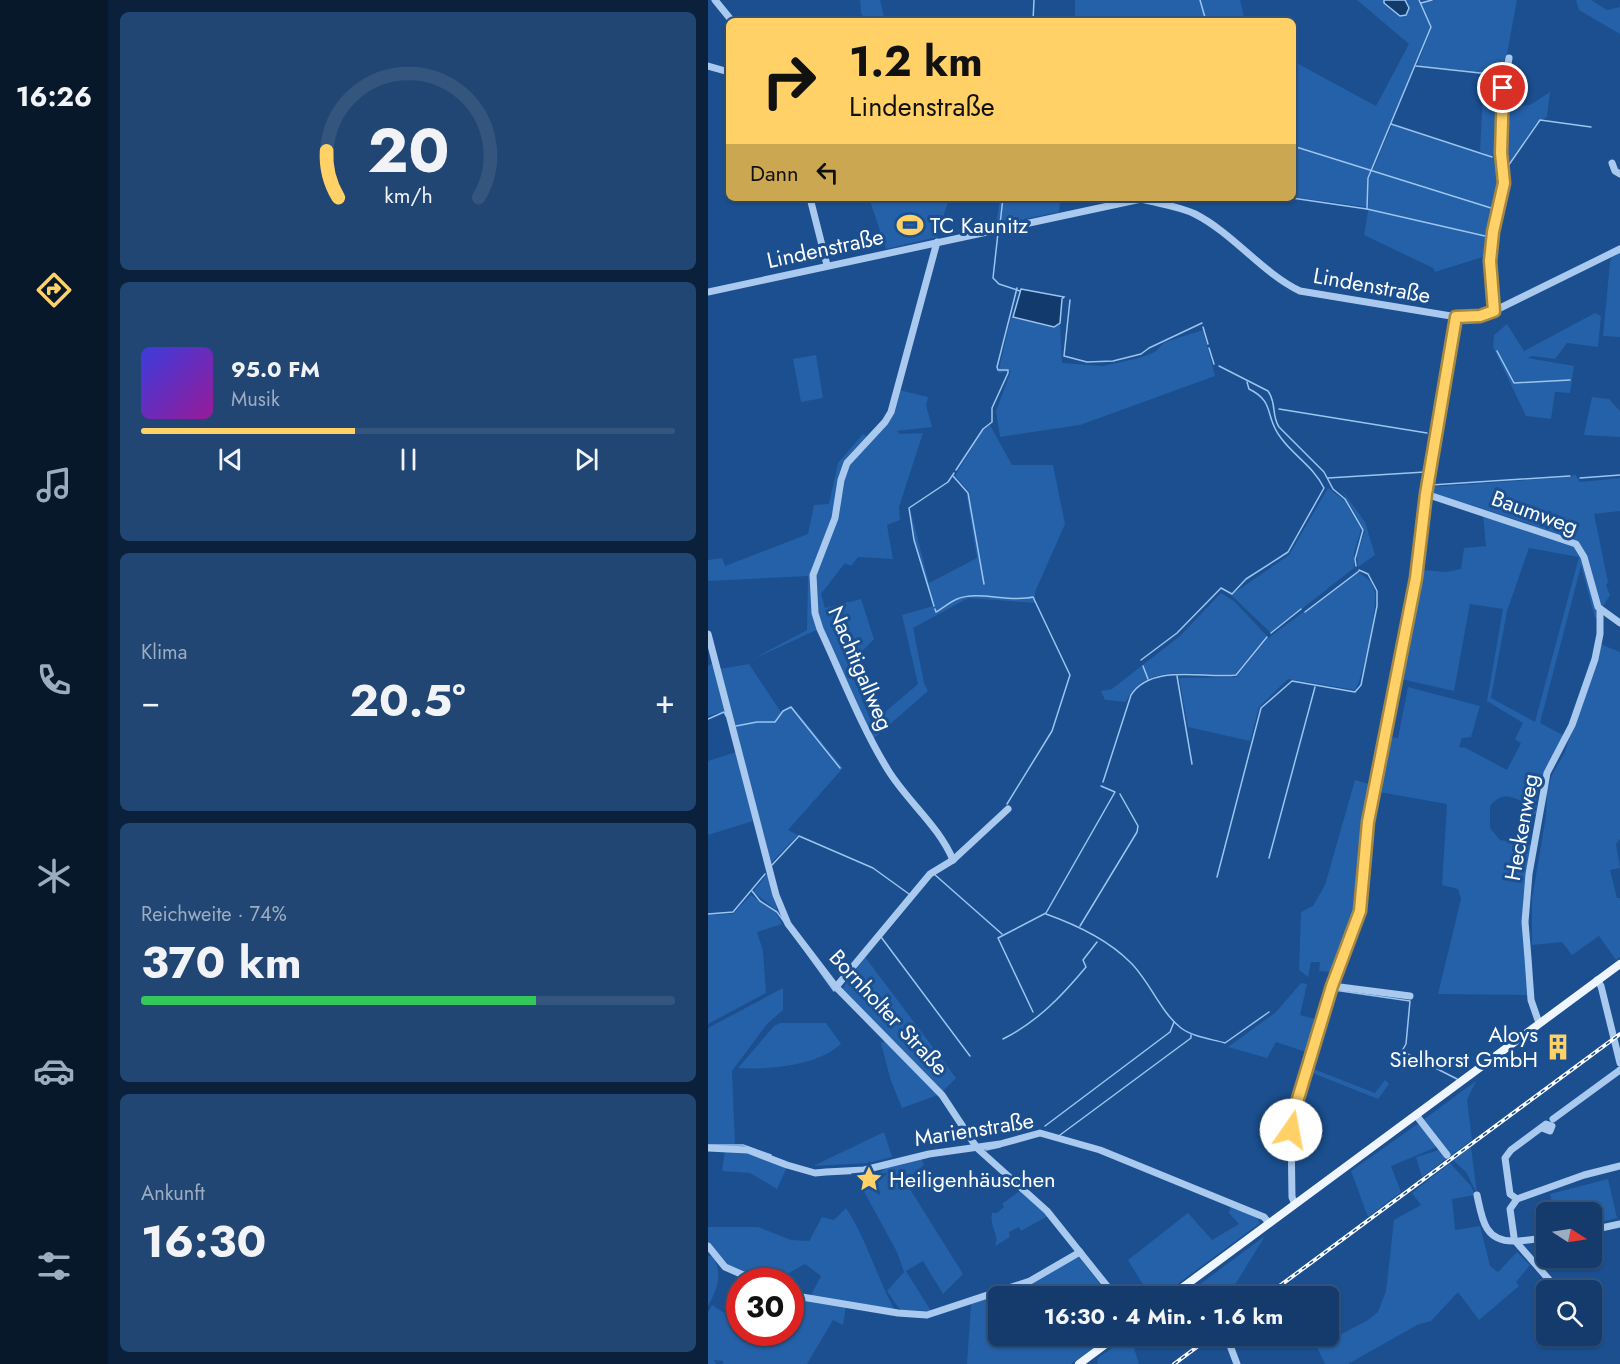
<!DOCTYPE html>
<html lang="de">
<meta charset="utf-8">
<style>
body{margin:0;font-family:Jost,sans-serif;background:#214673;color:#f1f3f6;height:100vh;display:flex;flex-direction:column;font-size:22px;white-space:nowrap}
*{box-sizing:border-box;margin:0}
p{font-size:20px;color:#9dadc1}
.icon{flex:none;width:33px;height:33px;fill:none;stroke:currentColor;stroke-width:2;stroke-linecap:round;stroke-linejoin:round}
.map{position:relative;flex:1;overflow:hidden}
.panel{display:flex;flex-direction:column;gap:12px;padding:12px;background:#0b203b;width:600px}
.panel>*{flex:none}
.banner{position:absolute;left:18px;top:18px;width:570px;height:183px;border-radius:9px;box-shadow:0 2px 4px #0004,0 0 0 2px #33557e;background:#ffd166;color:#111;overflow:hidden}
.needle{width:39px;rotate:102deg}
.tools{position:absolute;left:828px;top:1202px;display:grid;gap:12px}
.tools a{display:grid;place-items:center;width:66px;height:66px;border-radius:9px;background:#143b6b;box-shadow:0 2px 4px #0004,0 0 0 2px #33557e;font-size:30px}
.speed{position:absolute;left:18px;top:1268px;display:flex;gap:12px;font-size:30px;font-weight:700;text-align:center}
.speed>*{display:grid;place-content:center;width:78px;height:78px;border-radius:50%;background:#143b6b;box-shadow:0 2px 4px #0004,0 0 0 2px #33557e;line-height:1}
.speed .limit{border:9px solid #d22;background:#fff;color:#111}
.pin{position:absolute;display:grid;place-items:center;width:51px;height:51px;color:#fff;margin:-26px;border:3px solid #fff;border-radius:50%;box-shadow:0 2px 6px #0007}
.me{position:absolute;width:66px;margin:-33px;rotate:12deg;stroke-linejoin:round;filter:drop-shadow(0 0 4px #0008)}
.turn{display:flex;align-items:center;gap:21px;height:126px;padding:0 24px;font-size:27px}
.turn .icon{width:78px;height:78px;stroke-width:2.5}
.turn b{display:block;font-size:42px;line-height:51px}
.then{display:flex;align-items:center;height:57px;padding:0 24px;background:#0003;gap:12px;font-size:22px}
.big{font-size:45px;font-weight:700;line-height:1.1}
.panel .card{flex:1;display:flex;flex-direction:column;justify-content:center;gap:9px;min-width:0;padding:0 21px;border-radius:9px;background:#214673}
.panel .dial{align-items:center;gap:0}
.dial svg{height:156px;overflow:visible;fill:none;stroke:#33557e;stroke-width:7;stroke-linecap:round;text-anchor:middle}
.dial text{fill:#f1f3f6;stroke:none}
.song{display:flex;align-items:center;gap:18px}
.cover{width:72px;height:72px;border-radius:9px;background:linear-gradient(135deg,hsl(240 70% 55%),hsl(300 70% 35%))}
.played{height:6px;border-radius:3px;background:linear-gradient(90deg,#ffd166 40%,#33557e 40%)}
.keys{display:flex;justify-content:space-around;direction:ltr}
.heat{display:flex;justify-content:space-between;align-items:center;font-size:33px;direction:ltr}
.charge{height:9px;border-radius:4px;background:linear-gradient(90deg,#34c759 74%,#33557e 0)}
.trip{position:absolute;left:280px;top:1286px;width:351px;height:60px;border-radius:9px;background:#143b6b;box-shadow:0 2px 4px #0004,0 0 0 2px #33557e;font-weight:700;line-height:60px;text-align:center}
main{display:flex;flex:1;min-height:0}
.menu{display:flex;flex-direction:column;width:108px;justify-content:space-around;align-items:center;background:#08182b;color:#9dadc1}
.menu .icon{width:42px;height:42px}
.menu .on{color:#ffd166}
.menu b{font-size:27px;color:#f1f3f6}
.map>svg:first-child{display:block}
.green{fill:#2461a8;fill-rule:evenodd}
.water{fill:#123a6d;stroke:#9cc4f0;stroke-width:1.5}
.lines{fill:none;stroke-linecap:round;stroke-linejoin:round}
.stream{stroke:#9cc4f0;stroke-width:1.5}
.minor{stroke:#a9c9ee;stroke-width:7}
.major{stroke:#f0f6ff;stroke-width:8}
.rail-casing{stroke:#fff;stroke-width:4}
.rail{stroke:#1b4f8f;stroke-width:1.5;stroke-dasharray:4.5;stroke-linecap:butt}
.route-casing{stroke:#a68842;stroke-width:15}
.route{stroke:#ffd166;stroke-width:10}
.labels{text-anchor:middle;stroke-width:6;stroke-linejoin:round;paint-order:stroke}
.poi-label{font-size:22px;fill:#fff;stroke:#1b4f8f;text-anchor:start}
.street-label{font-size:22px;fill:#fff;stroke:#1b4f8f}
</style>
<main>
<nav class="menu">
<b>16:26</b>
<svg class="icon on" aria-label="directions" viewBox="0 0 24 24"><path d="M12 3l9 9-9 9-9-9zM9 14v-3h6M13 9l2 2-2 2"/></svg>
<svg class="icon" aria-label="music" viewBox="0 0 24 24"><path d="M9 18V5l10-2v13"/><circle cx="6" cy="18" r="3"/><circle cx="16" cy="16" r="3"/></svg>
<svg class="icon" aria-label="phone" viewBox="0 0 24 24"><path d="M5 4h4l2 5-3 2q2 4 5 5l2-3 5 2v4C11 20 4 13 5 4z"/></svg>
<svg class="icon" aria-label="climate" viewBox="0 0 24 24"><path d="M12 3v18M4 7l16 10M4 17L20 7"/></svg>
<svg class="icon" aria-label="car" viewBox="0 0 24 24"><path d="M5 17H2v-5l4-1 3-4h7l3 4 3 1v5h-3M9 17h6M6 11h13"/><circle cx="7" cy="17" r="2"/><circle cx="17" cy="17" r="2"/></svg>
<svg class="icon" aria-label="filters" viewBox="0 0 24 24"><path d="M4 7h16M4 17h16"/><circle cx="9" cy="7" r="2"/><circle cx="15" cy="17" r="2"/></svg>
</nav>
<section class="panel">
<div class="card dial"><svg viewBox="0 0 100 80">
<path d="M14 69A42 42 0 1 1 86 69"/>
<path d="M14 69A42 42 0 0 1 8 45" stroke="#ffd166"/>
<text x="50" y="56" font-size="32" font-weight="700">20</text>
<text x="50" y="72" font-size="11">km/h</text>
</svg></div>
<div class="card">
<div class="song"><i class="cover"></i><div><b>95.0 FM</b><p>Musik</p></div></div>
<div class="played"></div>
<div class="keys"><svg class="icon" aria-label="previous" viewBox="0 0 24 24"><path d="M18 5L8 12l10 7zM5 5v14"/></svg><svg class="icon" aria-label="pause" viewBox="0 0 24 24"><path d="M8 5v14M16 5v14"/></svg><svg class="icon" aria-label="next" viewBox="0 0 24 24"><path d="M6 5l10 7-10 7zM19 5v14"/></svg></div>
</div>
<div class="card"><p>Klima</p>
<div class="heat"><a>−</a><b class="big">20.5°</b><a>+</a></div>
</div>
<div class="card"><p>Reichweite · 74%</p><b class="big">370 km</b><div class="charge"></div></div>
<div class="card"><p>Ankunft</p><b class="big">16:30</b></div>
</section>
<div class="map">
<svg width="912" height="1364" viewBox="0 0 912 1364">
<rect width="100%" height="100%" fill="#1b4f8f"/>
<!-- green -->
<g class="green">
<polygon points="152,0 172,0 177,21 158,21 153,13"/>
<polygon points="367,0 532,0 537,21 367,21"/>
<polygon points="649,0 676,0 676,3 701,8 697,0 710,0 722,27 660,177 659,207 585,197 585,61 668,106 701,44"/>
<polygon points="726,0 809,0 792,92 790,165 794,180 781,255 727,272 725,268 656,235 660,211 661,179 684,125 785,158 772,151 776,76 782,74 712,66 710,63 723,29 712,4"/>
<polygon points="868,0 883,0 899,10 912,7 912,34 871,10"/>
<polygon points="842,92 839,117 829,122 797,169 795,107 822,105"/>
<polygon points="161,198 241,198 229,237 178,249"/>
<polygon points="292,198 336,198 352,201 351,212 288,225"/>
<polygon points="912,252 912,337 895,336 902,262 904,256"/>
<polygon points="887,313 893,316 890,347 859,343 847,359 824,356 820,358 866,366 862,393 847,392 843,419 818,416 785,347 786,335 799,324 816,351"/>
<polygon points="303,317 346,327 352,323 354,363 395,366 431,358 447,352 457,342 495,330 507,376 372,425 292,437 288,411 303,371 290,373"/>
<polygon points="108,355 115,398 93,402 85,359"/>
<polygon points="191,390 220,397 218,405 224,427 189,431 192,434 215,433 191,507 192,520 179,525 185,559 150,557 143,566 137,563 113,594 117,608 153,599 166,639 140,666 164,723 210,684 194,615 225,606 205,539 202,509 221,583 269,558 259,497 262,493 247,476 275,430 282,425 304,465 345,465 357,524 327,592 327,603 260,598 205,628 216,683 220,691 165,739 113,628 43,660 99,630 100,576 0,581 0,560 14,558 17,566 100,534 106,505 121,504 130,463 155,434 163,439 179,422"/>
<polygon points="884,397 901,399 912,411 912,437 876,435"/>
<path d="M867,474L872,482L912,478V511L886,514L900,582L898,585L902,595L894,608L888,607L890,617L887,618L873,566L832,723L857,736L828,792L829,815L813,810L816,802C802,796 793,792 782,806V828L792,840L824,845L815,899L820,995L730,994L753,899L750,889L734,885L739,804L671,792L682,737L690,738L700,687L772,706L763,737L754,738L751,747L758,748L799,770L813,743L807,739L815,723L779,701L795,609L762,604L746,691L693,679L714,570L738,572L753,569L756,548L778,546L775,514L823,530L825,525L723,492V487L863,477ZM821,548L871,557L827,722L783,698L799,611Z"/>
<polygon points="620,488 636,500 653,529 646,553 646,568 563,633 523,595 581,555"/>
<polygon points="633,489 657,522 667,555 650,567 649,555 657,531"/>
<path d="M649,572C658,576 665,582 667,593C669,608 655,679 647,690L580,679L551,707L542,741L480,727L471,678L528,677L559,639Z"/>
<path d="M513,593L526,601L559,636L527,674C492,678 436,659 418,702L397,700L393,691L404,689L472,636Z"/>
<polygon points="892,644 912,652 912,839 908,844 912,868 902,870 909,898 912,898 912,957 908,960 891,936 864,955 854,942 824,945 824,899 838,816 839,792 844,775 857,752"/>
<polygon points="5,663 18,711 0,716 0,666"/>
<polygon points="41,664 73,712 84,706 135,768 80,830 90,835 62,864 12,669"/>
<polygon points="28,752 45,821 0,835 0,761"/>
<polygon points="647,780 665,785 654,840 649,911 625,972 611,971 612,962 603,962 600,977 591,970 593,912 605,906 617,885"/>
<polygon points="59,874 69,910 45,892"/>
<polygon points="43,895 68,913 74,924 49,932 55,951 58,993 0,1024 0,915 25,914"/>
<polygon points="157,957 248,1078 235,1091 134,989"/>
<polygon points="593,983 599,984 592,1015 611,1020 601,1053 568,1042 559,1058 520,1047 568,1012"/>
<polygon points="75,988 75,1010 59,1024 24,1071 27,1144 0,1144 0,1028"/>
<path d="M72,1023H118L133,1044C109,1066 61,1070 30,1068L66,1026Z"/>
<polygon points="177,1041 230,1095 194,1108 182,1078 173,1043"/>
<polygon points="603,1068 667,1093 677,1080 681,1084 670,1099 602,1072"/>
<polygon points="768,1081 759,1100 764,1140 742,1156 715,1120"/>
<polygon points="711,1123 729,1147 683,1166 693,1192 660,1217 643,1171"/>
<polygon points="176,1132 184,1157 160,1163 105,1166"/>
<polygon points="763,1147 769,1194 758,1172 745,1160"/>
<polygon points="17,1150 37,1151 79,1167 69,1189 42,1173 14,1171"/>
<polygon points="731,1150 738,1159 714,1177 708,1157"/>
<polygon points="213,1158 216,1165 197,1181 255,1274 235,1294 215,1261 198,1271 223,1311 192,1310 179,1291 196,1272 189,1252 153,1186 185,1163"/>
<polygon points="742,1163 763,1186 767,1195 744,1199 747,1230 772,1226 782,1266 790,1272 809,1252 822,1265 808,1282 811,1286 771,1320 750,1292 723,1321 709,1325 640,1364 617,1364 609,1347 660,1320 670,1312 678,1291 686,1220 713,1205 704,1193"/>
<polygon points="900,1179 909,1218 884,1224 884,1212 846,1212 842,1194"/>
<path d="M313,1190L340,1216L313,1231L311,1227L301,1232L302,1237L287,1246C292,1235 281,1226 284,1213H289L296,1207L294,1204Z"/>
<polygon points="523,1206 548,1216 552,1223 453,1296 449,1296 434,1283 420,1260 480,1213 504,1240 531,1224 521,1213"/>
<path d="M138,1208C158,1238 169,1277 186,1309L102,1297L113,1276L97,1264C87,1269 73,1279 64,1281C45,1286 6,1261 0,1241C0,1238 0,1231 0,1227H50L83,1240L101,1241L114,1217L126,1220Z"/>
<polygon points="557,1236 520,1296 495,1296 488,1287"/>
<path d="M0,1256H4C16,1272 9,1290 0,1306Z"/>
<polygon points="371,1257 391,1283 391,1296 291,1296 291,1335 390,1335 390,1345 363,1364 259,1364 263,1304"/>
<polygon points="31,1289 32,1332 49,1332 56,1336 62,1332 69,1337 72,1332 82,1332 83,1313 90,1299 138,1306 135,1325 125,1320 99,1364 15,1364 15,1361 6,1360 8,1364 0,1364 0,1312 4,1305 16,1313"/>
<polygon points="422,1335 431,1364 389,1364 390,1358"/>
</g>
<!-- water -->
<g class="water">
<polygon points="676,0 697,0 701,8 698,15 692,16 676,3"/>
<polygon points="313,289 356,297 354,299 352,323 346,327 305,317"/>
</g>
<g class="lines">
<!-- stream -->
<g class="stream">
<polyline points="492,0 498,21"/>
<polyline points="713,3 724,0"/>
<polyline points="325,21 326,0"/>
<polyline points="708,66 781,74"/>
<polyline points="683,124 784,157"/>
<polyline points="585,146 783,208"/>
<polyline points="798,169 832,120 883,127"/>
<polyline points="584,198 659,209 777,236"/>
<polyline points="659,209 660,178 723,27 711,0"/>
<polyline points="292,224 295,198"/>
<polyline points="290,233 285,278 291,284 312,291"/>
<polyline points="362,300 356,356 379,362 405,361 433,354 441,348 494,323"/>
<polyline points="495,327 500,344"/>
<polyline points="501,348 506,364"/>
<polyline points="789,351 806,383 862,380"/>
<path d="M511,366L560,391C569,403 563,415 571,427L616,472L625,489L637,499L655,530L647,559L648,566"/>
<polyline points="571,409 719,433"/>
<polyline points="248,470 275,429 284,422 284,408 300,373 300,370 290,370 289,367 309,288"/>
<polyline points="245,476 260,493 276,584"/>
<polyline points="620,478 717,472"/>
<polyline points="872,478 912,475"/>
<polyline points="717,482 737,362"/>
<polyline points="723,485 862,476"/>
<polyline points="712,576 714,565"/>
<polyline points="226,606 206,540 201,508 240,482 246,473"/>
<path d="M227,609L228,612C235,608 242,602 249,599C270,590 301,603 325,597L362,675L344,731L299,804"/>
<polyline points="597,612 651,571"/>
<polyline points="563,633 593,609"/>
<path d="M433,660L469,633L513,588L524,594L538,579L580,552L616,488C606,467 586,456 573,438C556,417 568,402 541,389L539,382"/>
<polyline points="435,666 440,679"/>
<polyline points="469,676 484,764"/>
<polyline points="692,680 706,607"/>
<polyline points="0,719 16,712 18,716"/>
<polyline points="28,726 49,722 67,722 75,711 83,707 132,768"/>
<polyline points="675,762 691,687"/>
<path d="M395,782L423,695C444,663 496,679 528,675L559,637"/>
<polyline points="561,858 607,687"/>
<polyline points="64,865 91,836 165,868 201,894"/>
<polyline points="226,874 294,934"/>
<polyline points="509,877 553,708 584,681 647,692 653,685 669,606 669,591 660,574 651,570"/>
<polyline points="44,891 52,901 69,912 126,991"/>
<polyline points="0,914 25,912 57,874"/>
<path d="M338,914C369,925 399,939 422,962C441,980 453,1013 473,1028C485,1037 503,1039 517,1043L561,1012"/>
<polyline points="372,926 429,832 430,826 412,794"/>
<polyline points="173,937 262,1056"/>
<polyline points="644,942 654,915"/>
<polyline points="626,990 702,1001 698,1044 694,1051 749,1079"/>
<polyline points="325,1012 290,938 338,913 407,792 393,786"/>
<path d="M295,1039C329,1022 354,996 378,967L375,960L389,942"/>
<polyline points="587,1125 590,1109"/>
<polyline points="337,1126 462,1032 466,1022"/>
<polyline points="352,1135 483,1038 483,1035"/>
<polyline points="0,1145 35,1145 63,1155"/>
<polyline points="587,1148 587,1134"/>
<polyline points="278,1150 292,1147"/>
</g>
<!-- minor -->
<g class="minor">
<polyline points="7,0 24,21"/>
<polyline points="0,66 21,72"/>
<polyline points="904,163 907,171 912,174"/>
<polyline points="102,198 119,265"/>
<path d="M229,242L183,412L177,422L139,463L133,480L127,518L105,575L107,613L112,629C134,676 153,726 180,770C199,801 231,826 245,860"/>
<path d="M0,292L433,199C451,204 471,206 487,214C526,234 553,272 592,291L749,317L772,316L786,311L912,249"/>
<polyline points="786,311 782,261 785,232 797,183 793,153 793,106 801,58"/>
<polyline points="718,494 868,544 876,557 890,607 912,623"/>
<polyline points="0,634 68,895 80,924 128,987 234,1095 269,1148 339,1211 407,1296"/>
<polyline points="889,980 893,986 912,1063"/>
<polyline points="624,986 702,996"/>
<polyline points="128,987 222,874 245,860 300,809"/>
<polyline points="831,1023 823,1000 820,958 817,922 821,874 839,773 864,725 887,659 892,634 892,609"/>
<polyline points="708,1115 739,1155"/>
<polyline points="845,1119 912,1070"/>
<polyline points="0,1148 40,1150 79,1165 107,1173 118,1172 156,1170 221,1154 292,1144 332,1133 392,1150 556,1217 561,1223"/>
<path d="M769,1195C774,1218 776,1241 805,1241"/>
<polyline points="809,1199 876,1175 912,1166"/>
<polyline points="587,1204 584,1197 583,1130 586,1112 624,986 652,911 660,822 708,578 718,494 749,317"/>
<polyline points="884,1230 912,1224"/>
<polyline points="806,1237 802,1209 809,1199 802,1194 797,1158 803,1150 838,1124 844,1126 842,1131 834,1128"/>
<polyline points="811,1241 838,1238"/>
<polyline points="809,1243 850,1290"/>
<polyline points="0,1246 17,1267 49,1281"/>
<polyline points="481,1283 491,1296"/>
<polyline points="82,1295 190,1313 219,1315 322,1281 372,1252"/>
<polyline points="518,1335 529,1364"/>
<polyline points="858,1343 873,1335"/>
</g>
<!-- major -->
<g class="major">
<polyline points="463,1296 912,964"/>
<polyline points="371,1364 410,1335"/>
</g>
<!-- rail casing -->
<g class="rail-casing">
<g id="rail">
<polyline points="558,1296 912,1034"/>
<polyline points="466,1364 505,1335"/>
</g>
</g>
<!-- rail -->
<use href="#rail" class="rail"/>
</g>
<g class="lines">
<!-- route casing -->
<g class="route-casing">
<polyline id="route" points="583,1130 586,1112 624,986 652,911 660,822 708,578 718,494 748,317 772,316 786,311 782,261 785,232 796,183 793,153 795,88"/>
</g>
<!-- route -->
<use href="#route" class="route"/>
</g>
<!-- icons -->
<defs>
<g id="stadium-bare" transform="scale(2.07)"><path d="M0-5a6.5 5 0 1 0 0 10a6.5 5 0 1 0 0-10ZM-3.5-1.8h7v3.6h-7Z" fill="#ffd166" stroke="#1b4f8f" stroke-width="2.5" paint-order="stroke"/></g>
<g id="building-bare" transform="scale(2.07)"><path d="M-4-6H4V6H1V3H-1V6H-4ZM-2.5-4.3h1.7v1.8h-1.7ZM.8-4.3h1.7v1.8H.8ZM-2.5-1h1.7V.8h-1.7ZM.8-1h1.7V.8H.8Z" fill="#ffd166" stroke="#1b4f8f" stroke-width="2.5" paint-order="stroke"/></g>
<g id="sight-bare" transform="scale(2.07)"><path d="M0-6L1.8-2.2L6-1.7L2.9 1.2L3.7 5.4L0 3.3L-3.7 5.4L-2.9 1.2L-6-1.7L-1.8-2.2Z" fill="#ffd166" stroke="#1b4f8f" stroke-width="2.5" paint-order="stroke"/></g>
</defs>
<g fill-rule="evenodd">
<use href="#stadium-bare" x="202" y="225"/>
<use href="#building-bare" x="850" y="1047"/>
<use href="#sight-bare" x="161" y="1179"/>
</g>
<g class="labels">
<!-- poi labels -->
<g class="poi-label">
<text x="222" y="233">TC Kaunitz</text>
<text x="830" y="1042" text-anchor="end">Aloys<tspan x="830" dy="25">Sielhorst GmbH</tspan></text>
<text x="181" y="1187">Heiligenhäuschen</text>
</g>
<!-- street labels -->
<g class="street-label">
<text transform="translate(117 248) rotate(-12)" y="8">Lindenstraße</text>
<text transform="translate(664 285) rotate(10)" y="8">Lindenstraße</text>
<text transform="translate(827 512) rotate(20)" y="8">Baumweg</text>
<text transform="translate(153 668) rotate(67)" y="8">Nachtigallweg</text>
<text transform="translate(813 827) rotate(-80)" y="8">Heckenweg</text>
<text transform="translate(181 1012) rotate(47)" y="8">Bornholter Straße</text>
<text transform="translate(266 1129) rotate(-9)" y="8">Marienstraße</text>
</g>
</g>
</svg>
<div class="tools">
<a><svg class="needle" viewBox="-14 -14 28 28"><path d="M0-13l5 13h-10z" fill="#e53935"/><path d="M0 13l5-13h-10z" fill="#9dadc1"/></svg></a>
<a><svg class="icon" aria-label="search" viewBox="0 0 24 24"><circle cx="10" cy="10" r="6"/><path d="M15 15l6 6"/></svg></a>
</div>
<div class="speed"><div class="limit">30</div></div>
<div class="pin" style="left:795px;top:88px;background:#d93025"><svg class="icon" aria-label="arrive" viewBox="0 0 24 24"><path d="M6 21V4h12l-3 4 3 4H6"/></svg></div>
<svg class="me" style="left:583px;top:1130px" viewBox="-20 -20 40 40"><circle r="19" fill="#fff"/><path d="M0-13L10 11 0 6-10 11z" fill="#ffd166"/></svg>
<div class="trip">16:30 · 4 Min. · 1.6 km</div>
<div class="banner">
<div class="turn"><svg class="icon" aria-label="right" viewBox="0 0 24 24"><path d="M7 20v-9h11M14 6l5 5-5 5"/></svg><div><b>1.2 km</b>Lindenstraße</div></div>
<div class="then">Dann<svg class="icon" aria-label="left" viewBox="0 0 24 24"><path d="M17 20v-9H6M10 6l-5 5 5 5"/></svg></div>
</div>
</div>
</main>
